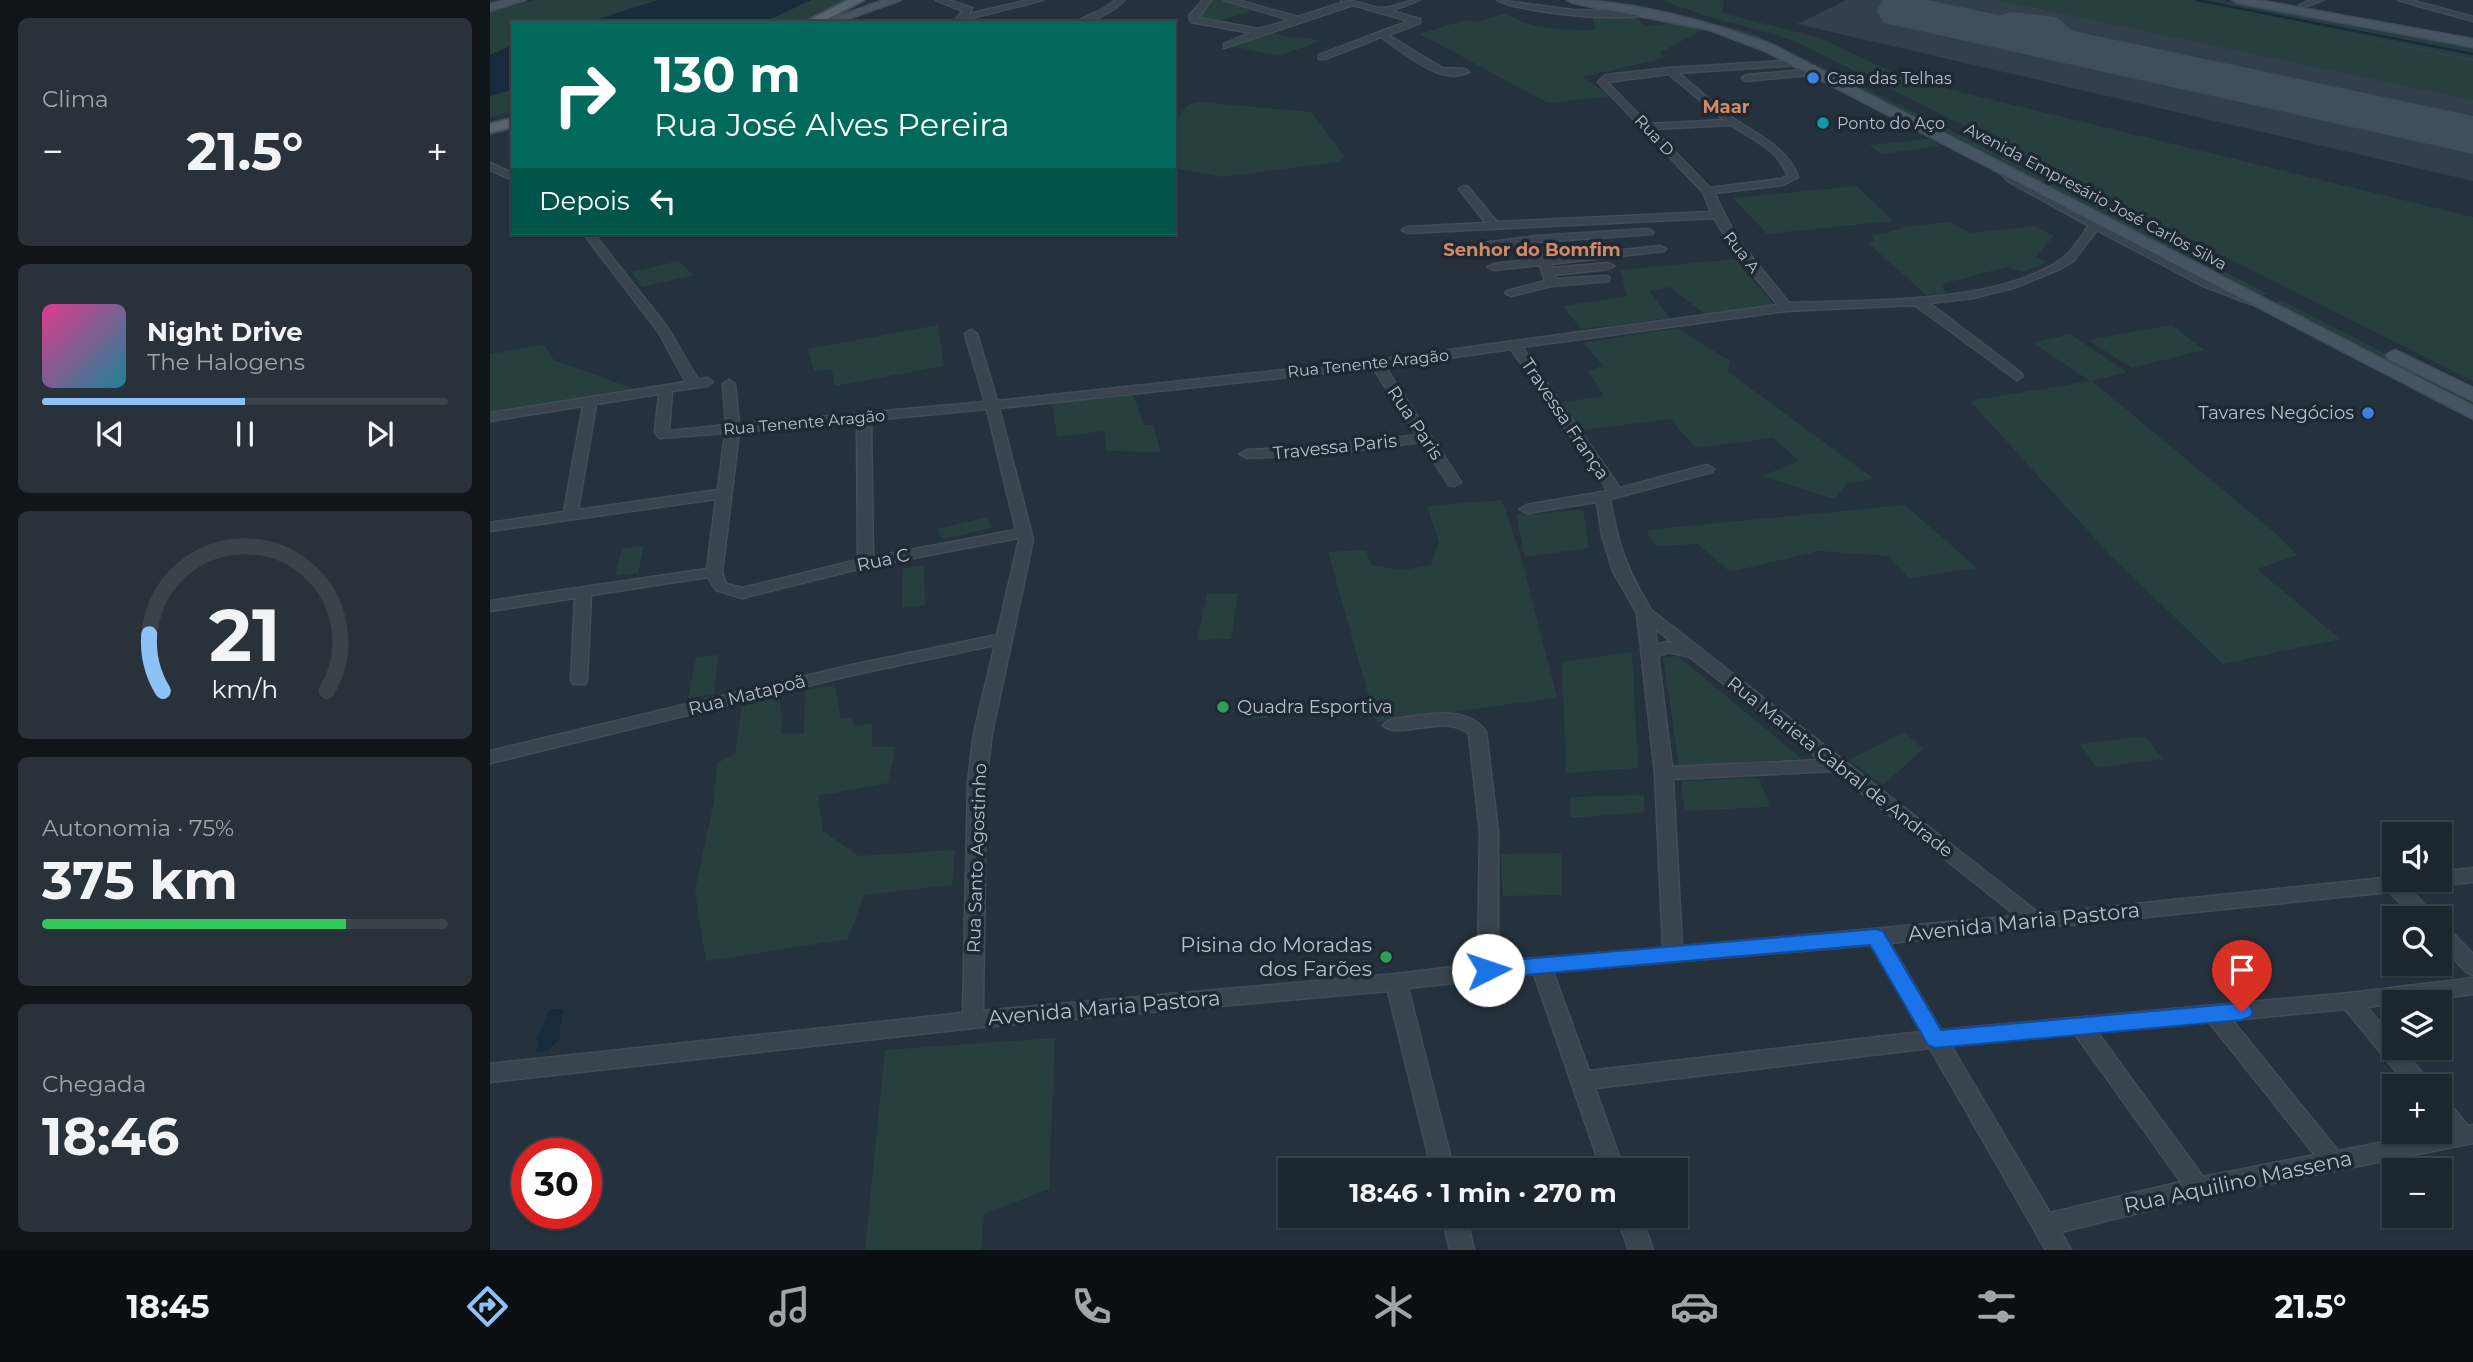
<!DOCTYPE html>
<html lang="pt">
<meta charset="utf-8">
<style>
body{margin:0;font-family:Montserrat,sans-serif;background:#29323a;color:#f1f3f6;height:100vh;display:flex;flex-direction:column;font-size:26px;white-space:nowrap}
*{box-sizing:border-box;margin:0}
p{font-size:23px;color:#a0a5aa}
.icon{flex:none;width:38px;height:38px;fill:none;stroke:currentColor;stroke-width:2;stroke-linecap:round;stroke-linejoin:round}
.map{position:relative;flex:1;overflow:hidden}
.details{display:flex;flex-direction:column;gap:18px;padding:18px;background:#0f1519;width:490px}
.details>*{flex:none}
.top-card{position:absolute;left:21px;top:21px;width:665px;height:214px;border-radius:0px;box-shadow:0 2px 5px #0004,0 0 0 2px #3a434a;background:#00695c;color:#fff;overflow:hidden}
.tools{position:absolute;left:1892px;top:822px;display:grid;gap:14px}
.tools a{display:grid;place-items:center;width:70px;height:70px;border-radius:0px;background:#1c262e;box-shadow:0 2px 5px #0004,0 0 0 2px #3a434a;font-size:35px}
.speed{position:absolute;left:21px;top:1138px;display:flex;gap:14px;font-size:35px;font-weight:700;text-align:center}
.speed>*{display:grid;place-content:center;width:91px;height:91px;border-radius:50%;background:#1c262e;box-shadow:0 2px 5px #0004,0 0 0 2px #3a434a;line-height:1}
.speed .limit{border:10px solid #d22;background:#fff;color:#111}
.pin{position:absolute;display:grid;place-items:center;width:60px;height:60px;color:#fff;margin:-72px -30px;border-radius:50% 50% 50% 0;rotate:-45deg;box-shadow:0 0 7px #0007}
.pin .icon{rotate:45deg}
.me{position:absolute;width:77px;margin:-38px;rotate:86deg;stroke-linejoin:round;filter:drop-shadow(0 0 5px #0008)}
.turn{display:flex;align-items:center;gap:24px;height:147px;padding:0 28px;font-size:32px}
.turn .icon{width:91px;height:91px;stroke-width:2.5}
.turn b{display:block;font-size:49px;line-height:60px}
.then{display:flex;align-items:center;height:66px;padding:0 28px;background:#0003;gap:14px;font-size:26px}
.big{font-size:52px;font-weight:700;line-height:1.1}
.details .tile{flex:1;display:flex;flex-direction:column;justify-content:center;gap:10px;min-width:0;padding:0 24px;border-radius:10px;background:#29323a}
.details .dial{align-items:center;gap:0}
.dial svg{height:182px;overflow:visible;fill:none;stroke:#3a434a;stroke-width:7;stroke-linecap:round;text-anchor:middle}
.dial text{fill:#f1f3f6;stroke:none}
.song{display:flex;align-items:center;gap:21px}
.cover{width:84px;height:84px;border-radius:10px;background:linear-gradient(135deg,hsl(330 70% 55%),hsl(190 70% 35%))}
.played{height:7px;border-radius:4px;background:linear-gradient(90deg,#8ec1f5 50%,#3a434a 50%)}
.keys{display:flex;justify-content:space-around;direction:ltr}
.heat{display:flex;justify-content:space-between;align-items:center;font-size:38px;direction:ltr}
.charge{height:10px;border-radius:5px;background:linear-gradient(90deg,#34c759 75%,#3a434a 0)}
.trip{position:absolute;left:788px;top:1158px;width:410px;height:70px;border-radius:0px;background:#1c262e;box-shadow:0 2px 5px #0004,0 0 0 2px #3a434a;font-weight:700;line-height:70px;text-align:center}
.dock{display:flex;height:112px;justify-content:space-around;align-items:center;background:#0b0f12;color:#a0a5aa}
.dock .icon{width:49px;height:49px}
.dock .active{color:#8ec1f5}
.dock b{font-size:32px;color:#f1f3f6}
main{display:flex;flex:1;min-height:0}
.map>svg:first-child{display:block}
.airport{fill:#333f4b}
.green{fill:#273f3f}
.water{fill:#182b3c}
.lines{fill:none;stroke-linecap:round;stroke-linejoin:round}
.stream{stroke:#182b3c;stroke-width:2.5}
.taxiway{fill:#404e5a;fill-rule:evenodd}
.runway{fill:#404e5a;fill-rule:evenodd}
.street-casing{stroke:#424d57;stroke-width:3}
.secondary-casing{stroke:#424d57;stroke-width:3}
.primary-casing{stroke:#424d57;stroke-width:4}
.street{fill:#39444e;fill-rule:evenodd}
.secondary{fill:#475461;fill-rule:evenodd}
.primary{fill:#57636e;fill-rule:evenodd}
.route{fill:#1a73e8;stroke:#114b97;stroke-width:2}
.shop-dot{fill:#3f7fe0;stroke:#1e2933;stroke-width:2.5}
.culture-dot{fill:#0f9aa8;stroke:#1e2933;stroke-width:2.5}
.leisure-dot{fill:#2e9e5b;stroke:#1e2933;stroke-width:2.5}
.labels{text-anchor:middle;stroke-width:7;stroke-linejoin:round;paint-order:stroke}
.far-poi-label{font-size:16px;fill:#b5bfc9;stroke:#1e2933;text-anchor:start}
.far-street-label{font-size:16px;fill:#b5bfc9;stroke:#1e2933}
.far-quarter-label{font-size:18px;font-weight:bold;fill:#d28966;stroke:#1e2933}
.poi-label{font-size:18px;fill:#b5bfc9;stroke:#1e2933;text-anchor:end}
.street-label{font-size:18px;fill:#b5bfc9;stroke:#1e2933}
.near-street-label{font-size:21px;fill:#b5bfc9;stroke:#1e2933}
.near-poi-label{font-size:21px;fill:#b5bfc9;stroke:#1e2933;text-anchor:end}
</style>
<main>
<section class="details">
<div class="tile"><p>Clima</p>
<div class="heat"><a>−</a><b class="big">21.5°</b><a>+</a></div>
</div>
<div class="tile">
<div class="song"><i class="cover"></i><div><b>Night Drive</b><p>The Halogens</p></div></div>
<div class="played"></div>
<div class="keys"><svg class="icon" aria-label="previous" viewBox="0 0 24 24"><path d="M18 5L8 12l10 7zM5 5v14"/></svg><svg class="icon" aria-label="pause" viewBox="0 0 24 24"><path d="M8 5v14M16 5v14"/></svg><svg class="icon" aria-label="next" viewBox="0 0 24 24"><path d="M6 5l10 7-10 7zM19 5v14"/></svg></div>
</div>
<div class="tile dial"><svg viewBox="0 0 100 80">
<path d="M14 69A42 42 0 1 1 86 69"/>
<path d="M14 69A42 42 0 0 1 8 44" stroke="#8ec1f5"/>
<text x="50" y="56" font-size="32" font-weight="700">21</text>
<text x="50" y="72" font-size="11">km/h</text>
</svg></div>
<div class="tile"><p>Autonomia · 75%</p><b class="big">375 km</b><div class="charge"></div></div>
<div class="tile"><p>Chegada</p><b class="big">18:46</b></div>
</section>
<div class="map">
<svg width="1983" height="1250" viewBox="0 0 1983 1250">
<rect width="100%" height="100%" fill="#25323e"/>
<!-- airport -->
<polygon class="airport" points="1357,0 1718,0 1983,52 1983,181 1307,24"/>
<!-- green -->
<g class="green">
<polygon points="45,0 168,0 96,23 23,23 23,45 0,55 0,12"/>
<polygon points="321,0 355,0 306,23 272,23"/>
<polygon points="723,0 732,0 764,10 719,24 702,20"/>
<polygon points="1092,0 1107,0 1206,18 1264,34 1447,123 1778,294 1770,295 1264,38 1217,23"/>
<path d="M1173,0H1234L1232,13L1330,38L1417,79L1983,217V381L1311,44C1265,26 1217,20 1173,0Z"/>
<polygon points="1506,0 1729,0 1983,48 1983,59 1716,6 1983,61 1983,100"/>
<path d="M1016,13C1038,30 1078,30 1106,30L1102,15L1144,16L1155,26L1186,23L1214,29L1171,52L1175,58L1092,77L1121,96L1058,103L930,34L975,20L989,22Z"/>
<path d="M783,33C800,38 814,37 831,41L788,56L742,46Z"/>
<polygon points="23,89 23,111 0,118 0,96"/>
<polygon points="708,102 821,112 855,157 848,162 733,177 684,168 684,120 698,105"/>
<polygon points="1439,139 1451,146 1392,154 1379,145"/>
<polygon points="1367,186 1403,221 1277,234 1243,198"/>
<polygon points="1460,222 1481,233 1544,226 1564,236 1546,257 1558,262 1532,272 1517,267 1452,284 1456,293 1436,295 1378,243 1385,241 1381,235 1396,233 1418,226"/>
<polygon points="1245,259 1284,305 1215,314 1180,287 1159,291 1180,318 1091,329 1073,306 1137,296 1130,270"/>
<polygon points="189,261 203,275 152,287 142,272"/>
<polygon points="1793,301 1983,399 1983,408 1783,304"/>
<polygon points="448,325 454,366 345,386 342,369 324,371 318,349"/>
<polygon points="1682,325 1714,350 1642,368 1598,340"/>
<polygon points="1187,328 1240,361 1237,371 1384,479 1358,483 1344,499 1272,476 1309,461 1283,438 1206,448 1180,419 1094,430 1073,402 1114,396 1098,371 1113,366 1094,343"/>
<polygon points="1580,334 1637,372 1602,381 1785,533 1807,555 1767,569 1850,639 1733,664 1619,554 1480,401 1600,381 1543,343"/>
<polygon points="54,345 64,360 147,390 0,414 0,354"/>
<polygon points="643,395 654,425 663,425 671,452 617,451 614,431 567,437 562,403"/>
<polygon points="1012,500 1033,564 1067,698 886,722 838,552 876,550 881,565 913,570 941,565 949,542 937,506"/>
<polygon points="1415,505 1487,568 1419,578 1398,556 1329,551 1240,572 1208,544 1166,546 1156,530"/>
<polygon points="1093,510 1099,548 1035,557 1026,515"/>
<polygon points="497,517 502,528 452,539 448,529"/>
<polygon points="154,546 148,573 125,576 132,549"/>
<polygon points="434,565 435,605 412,608 413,569"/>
<polygon points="717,594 748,594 741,639 707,640"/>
<polygon points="1142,652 1148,768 1076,773 1072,662"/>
<polygon points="228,655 224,694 198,698 206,657"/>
<polygon points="1188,656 1312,759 1189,766 1173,657"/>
<polygon points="345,685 351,718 362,718 365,726 382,723 382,747 406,747 398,783 328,796 333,831 369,856 465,850 462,885 374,895 358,939 216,961 205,891 224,801 227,763 245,754 252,704 290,697 292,734 314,733 315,690"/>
<polygon points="788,700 791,716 757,720 758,701"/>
<polygon points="1414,732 1433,749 1393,785 1359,760"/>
<polygon points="1655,736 1673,759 1607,768 1590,744"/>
<polygon points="1269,778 1280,807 1195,811 1191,781"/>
<polygon points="1154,795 1154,812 1081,818 1080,797"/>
<polygon points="1071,853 1072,895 1013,896 1011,854"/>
<polygon points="565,1038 559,1189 494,1214 491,1250 375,1250 395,1050"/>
</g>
<!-- water -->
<g class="water">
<polygon points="168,0 321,0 272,23 96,23"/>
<polygon points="23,45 23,89 0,96 0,55"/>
<polygon points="59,1009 74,1009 69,1031 71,1037 58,1051 46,1052 49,1044 45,1038 52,1030"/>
</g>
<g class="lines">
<!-- stream -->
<polyline class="stream" points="1707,0 1983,54"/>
<!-- taxiway -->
<path class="taxiway" d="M1521,12L1567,17L1584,32L1674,61L1678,66L1674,71H1658L1583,48L1568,42L1553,28L1523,25L1537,36L1534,41C1520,44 1504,35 1495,24L1498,19Z"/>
<!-- runway -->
<polygon class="runway" points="1393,0 1438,0 1983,116 1983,154 1394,23 1386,11"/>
<!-- street casing -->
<g class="street-casing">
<g id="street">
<polygon points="446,0 458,0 482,8 479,14 539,0 553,0 470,21 466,19 473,11"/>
<path d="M626,0H635C621,13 602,23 583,23L615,8Z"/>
<path d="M713,0H721L708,18L769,29L800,20L734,0H747L808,17L854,2L851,0C865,0 876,6 890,8C902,9 916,0 929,0L901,11L930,19V23L898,35L952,68L975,69L979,72C952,87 914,52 891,37L835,59H829V55L919,21L863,5L734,48V44L761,33L701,22L699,16Z"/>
<path d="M1007,0L1082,10L1154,11L1158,13C1138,24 1028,12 1007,0Z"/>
<polygon points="1821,0 1833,0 1814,7 1810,5"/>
<polygon points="1908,0 1921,0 1983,17 1983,21"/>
<path d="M1310,60L1311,62L1307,65L1188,73C1207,88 1225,105 1244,119C1269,136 1297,147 1308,177L1293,185L1224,193L1246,237L1299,303C1378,300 1505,305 1572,259C1583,251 1591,236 1599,226L1518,181L1504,166L1509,163L1526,177L1683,263L1768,301L1762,304L1758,303L1711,285L1607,230L1583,261L1570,269L1526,287L1483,298L1439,303L1531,373L1533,376L1527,380L1425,305L1296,311L1032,347L1130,488L1217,465L1224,469L1222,472L1120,499C1128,547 1137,569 1161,610L1550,914L1904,877V880H1950V872L1983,868V882L1920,889L1947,919H1925L1900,892L1400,943L1451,1030L1860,993L1983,978V994L1877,1007L1904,1039V1048H1912L1943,1087H1919L1855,1009L1742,1020L1848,1151L1955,1130L1950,1123V1099L1958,1102L1978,1126L1983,1125V1143L1708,1198L1571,1232L1581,1250H1556L1440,1048L1105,1088L1134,1171H1112L1044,974L918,988L964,1171H942L898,991L483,1028L0,1082V1064L473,1013L478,782L484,733L505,645L362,675L0,763V751L362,665L507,635L529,540L528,538L376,567L252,598L226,590L218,577L101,595L97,680L95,684H83L81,680L85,598L0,611V601L217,569L226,499L0,531V523L74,512L93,406L0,421V413L196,382L168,331L93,233H103L177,327L208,380L217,378L223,382L217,386L182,391L179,431L236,425L233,384L239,380L245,384L249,424L495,402L475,334L481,330L487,334L507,401L887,360L1288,305L1247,255L1224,218L917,233L912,230L917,227L996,223L969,189L974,186L978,187L1007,222L1221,212L1213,192L1108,82L1116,75L1180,68ZM1179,74L1234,120L1158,124L1117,82ZM1241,125C1262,139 1289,150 1298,176L1291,179L1220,188L1163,129ZM1021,349L1118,491L1037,505L1030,509L1037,513L1107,502L1112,535L1123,571L1147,613L1165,773L1173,948L1008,961V832L996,732C979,707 944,713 919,717C910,719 899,718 893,725C907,741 955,712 979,734L990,832L988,964L906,974L493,1011L496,782L502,733L543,540L509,408L883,368L927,435L840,446L757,450L750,454L757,458L840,454L931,442L959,485L964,486L971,482L895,367ZM169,394L165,433L170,438L235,433L228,490L88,510L106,404ZM497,409L526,530L383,557L381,420ZM367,421L368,560L252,588L236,584L232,572L249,432ZM1165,628L1184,644L1176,642L1167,645ZM1178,652L1200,657L1330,760L1182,767L1168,656ZM1344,771L1527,916L1192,946L1183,779ZM1381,945L1431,1032L1099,1071L1063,972ZM1719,1022L1825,1155L1713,1177L1607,1032ZM1585,1034L1691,1182L1560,1213L1461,1046Z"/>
<polygon points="1328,69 1331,70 1331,74 1256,81 1252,78 1256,75"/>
<polygon points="0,163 23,173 23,180 0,170"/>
<polygon points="1158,229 1163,232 1162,234 1047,242 976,251 971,248 976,245 1047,236"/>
<polygon points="1170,246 1176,249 1174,251 1061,264 1062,268 1118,263 1124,266 1118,269 1064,275 1066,279 1115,276 1119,277 1119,281 1061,286 1021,296 1015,293 1017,291 1055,281 1050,265 1004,270 998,267 1004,264 1048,259 1046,252 1052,249 1056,250 1059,258"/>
<polygon points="1950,925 1957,927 1983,954 1983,975 1976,972 1950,944"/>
<polygon points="952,1216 976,1216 984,1250 960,1250"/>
<polygon points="1127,1216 1151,1216 1163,1250 1139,1250"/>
</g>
</g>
<!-- secondary casing -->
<g class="secondary-casing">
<g id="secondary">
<polygon points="16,0 35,0 0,11 0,4"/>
<polygon points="394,0 411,0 349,22 339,20"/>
<path d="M1077,0C1142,0 1223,23 1283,45L1983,406V419L1275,51L1220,30L1083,3Z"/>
<polygon points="1742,0 1767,0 1983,39 1983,47 1748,3"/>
<polygon points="1905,350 1983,388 1983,401 1899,359 1896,355"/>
</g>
</g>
<!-- primary casing -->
<g class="primary-casing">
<g id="primary">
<polygon points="358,0 374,0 330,23 313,23"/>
<polygon points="23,118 23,127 0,133 0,124"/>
</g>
</g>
<!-- street -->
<use href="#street" class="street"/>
<!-- secondary -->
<use href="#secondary" class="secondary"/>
<!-- primary -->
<use href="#primary" class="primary"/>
</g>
<!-- route -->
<polygon class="route" points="1386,929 1393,931 1451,1030 1752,1003 1760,1006 1763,1012 1760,1017 1752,1020 1445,1048 1438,1045 1380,945 998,978 991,976 988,970 991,965 998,962"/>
<!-- markers -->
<g class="shop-dot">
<circle cx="1323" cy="78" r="7"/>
<circle cx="1878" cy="413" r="7"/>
</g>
<circle class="culture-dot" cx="1333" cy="123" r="7"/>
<g class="leisure-dot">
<circle cx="733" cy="707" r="7"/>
<circle cx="896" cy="957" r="7"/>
</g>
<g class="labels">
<!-- far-poi labels -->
<g class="far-poi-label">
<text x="1337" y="84">Casa das Telhas</text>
<text x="1347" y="129">Ponto do Aço</text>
</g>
<!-- far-street labels -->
<g class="far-street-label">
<text transform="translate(1165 135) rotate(47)" y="6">Rua D</text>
<text transform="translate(1606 196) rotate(28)" y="6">Avenida Empresário José Carlos Silva</text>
<text transform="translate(1252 252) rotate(52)" y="6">Rua A</text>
<text transform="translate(878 363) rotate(-6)" y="6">Rua Tenente Aragão</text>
<text transform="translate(314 422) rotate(-5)" y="6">Rua Tenente Aragão</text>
</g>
<!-- far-quarter labels -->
<g class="far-quarter-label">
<text x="1236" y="113">Maar</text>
<text x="1042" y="256">Senhor do Bomfim</text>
</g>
<!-- poi labels -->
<g class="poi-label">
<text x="1864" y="419">Tavares Negócios</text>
<text x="747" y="713" text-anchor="start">Quadra Esportiva</text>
</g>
<!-- street labels -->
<g class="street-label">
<text transform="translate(1075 419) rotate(56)" y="6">Travessa França</text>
<text transform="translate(925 423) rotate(56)" y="6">Rua Paris</text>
<text transform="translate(845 447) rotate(-6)" y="6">Travessa Paris</text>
<text transform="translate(393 560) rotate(-12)" y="6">Rua C</text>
<text transform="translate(257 695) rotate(-14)" y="6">Rua Matapoã</text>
<text transform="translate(1350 767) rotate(38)" y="6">Rua Marieta Cabral de Andrade</text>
<text transform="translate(487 858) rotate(-88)" y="6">Rua Santo Agostinho</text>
</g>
<!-- near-street labels -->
<g class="near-street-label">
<text transform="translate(1534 922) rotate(-6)" y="7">Avenida Maria Pastora</text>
<text transform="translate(614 1008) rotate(-5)" y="7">Avenida Maria Pastora</text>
<text transform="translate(1748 1182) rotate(-12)" y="7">Rua Aquilino Massena</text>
</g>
<!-- near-poi labels -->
<g class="near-poi-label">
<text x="882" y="952">Pisina do Moradas<tspan x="882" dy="24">dos Farões</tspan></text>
</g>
</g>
</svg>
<div class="tools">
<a><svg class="icon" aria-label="sound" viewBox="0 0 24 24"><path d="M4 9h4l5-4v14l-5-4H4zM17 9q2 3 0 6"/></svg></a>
<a><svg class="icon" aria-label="search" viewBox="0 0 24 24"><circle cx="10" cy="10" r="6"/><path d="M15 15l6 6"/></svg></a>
<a><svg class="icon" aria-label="layers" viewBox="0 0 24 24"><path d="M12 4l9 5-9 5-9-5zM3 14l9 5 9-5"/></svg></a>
<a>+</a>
<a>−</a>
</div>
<div class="speed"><div class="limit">30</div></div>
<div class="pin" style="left:1752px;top:1012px;background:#d93025"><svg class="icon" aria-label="arrive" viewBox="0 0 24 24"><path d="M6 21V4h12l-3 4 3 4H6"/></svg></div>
<svg class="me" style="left:998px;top:970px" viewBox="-20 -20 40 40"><circle r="19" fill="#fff"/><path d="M0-13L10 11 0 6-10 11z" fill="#1a73e8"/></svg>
<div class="trip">18:46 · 1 min · 270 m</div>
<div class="top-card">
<div class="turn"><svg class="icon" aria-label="right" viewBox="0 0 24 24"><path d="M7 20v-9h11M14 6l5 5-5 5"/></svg><div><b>130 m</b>Rua José Alves Pereira</div></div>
<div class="then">Depois<svg class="icon" aria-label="left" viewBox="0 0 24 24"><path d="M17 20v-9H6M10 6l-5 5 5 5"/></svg></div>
</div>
</div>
</main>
<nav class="dock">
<b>18:45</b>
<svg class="icon active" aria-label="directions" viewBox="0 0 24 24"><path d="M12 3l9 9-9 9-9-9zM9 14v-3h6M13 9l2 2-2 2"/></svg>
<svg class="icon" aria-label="music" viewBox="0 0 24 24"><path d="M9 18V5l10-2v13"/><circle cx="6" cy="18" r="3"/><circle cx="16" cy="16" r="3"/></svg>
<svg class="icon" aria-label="phone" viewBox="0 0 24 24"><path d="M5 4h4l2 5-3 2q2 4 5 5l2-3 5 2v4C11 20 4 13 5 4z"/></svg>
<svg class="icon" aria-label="climate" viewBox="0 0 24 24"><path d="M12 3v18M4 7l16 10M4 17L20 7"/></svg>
<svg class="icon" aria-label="car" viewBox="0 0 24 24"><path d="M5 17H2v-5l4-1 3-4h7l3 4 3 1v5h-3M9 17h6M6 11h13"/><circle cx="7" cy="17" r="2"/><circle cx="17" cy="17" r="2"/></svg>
<svg class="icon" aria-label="filters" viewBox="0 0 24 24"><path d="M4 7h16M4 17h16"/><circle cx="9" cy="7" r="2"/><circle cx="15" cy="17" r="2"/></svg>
<b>21.5°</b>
</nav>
